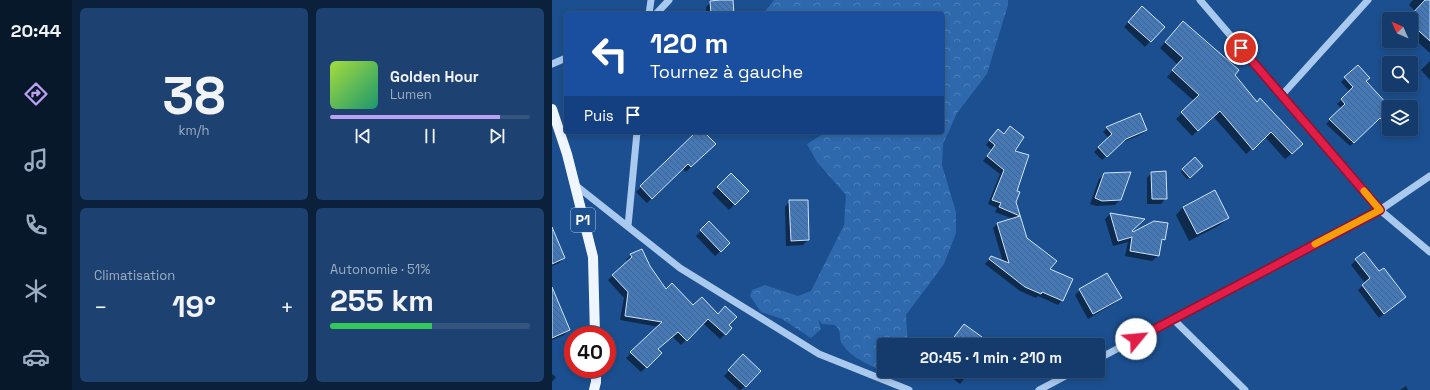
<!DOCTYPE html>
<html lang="fr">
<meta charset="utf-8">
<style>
body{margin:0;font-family:"Space Grotesk",sans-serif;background:#1d4271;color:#f1f3f6;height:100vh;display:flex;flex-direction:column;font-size:15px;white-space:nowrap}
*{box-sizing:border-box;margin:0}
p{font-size:13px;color:#9dadc1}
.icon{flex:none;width:22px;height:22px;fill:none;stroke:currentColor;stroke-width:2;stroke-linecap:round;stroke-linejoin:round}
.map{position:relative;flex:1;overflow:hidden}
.details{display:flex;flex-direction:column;gap:8px;padding:8px;background:#0b203b;width:480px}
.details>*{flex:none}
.guide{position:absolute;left:12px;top:12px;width:380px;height:122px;border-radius:4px;box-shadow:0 2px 6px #0003,0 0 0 1px #33557e;background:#1a4fa0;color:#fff;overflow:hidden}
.needle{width:26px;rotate:315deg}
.tools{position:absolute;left:830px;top:12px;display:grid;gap:8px}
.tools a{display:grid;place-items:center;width:36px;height:36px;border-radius:4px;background:#143b6b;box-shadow:0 2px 6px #0003,0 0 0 1px #33557e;font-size:20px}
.speed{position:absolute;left:12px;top:326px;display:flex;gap:8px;font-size:20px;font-weight:700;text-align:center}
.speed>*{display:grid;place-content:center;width:52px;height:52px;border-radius:50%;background:#143b6b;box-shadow:0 2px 6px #0003,0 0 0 1px #33557e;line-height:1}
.speed .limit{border:6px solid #d22;background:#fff;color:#111}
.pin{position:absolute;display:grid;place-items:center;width:34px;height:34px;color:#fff;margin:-17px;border:2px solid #fff;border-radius:50%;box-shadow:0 1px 4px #0007}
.me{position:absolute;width:44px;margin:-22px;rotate:62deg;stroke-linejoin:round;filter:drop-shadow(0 0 3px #0008)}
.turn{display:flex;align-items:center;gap:14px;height:84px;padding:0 20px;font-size:18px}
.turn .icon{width:52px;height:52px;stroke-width:2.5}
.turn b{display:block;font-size:28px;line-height:34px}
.then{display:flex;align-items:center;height:38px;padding:0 20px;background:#0003;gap:8px;font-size:15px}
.big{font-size:30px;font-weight:800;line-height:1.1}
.details .tile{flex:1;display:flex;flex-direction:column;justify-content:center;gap:6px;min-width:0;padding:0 14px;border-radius:6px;background:#1d4271}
.details .dial{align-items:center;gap:0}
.dial b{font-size:52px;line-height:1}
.song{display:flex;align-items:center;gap:12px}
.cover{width:48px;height:48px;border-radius:6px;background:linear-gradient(135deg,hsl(80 70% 55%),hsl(160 70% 35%))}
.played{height:4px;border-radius:2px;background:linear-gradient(90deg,#bca0f2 85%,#33557e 85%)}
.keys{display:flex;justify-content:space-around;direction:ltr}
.heat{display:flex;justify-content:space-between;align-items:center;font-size:22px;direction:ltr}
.charge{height:6px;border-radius:3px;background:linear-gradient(90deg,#34c759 51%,#33557e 0)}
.details .tiles{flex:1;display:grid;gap:8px;grid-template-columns:repeat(2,1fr)}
.trip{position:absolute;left:325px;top:338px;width:228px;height:40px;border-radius:4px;background:#143b6b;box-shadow:0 2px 6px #0003,0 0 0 1px #33557e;font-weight:800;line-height:40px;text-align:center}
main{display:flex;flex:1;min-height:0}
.dock{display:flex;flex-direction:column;width:72px;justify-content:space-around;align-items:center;background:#08182b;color:#9dadc1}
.dock .icon{width:28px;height:28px}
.dock .current{color:#bca0f2}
.dock b{font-size:18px;color:#f1f3f6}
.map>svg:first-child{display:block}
.park{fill:url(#park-crowns)}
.shadow{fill:#0007}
.building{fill:url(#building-back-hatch);stroke:#cfe3fa}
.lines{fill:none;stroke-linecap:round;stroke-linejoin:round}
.minor{stroke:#a9c9ee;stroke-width:7}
.major{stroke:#f0f6ff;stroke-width:10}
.route-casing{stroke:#92132f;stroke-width:10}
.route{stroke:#e11d48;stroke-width:7}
.slow{stroke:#f59e0b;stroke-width:7}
.labels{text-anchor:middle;stroke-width:3;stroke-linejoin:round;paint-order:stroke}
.shield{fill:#1b4f8f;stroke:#bbcadd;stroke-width:1}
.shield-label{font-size:14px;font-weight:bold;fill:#fff}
</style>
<main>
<nav class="dock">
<b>20:44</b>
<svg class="icon current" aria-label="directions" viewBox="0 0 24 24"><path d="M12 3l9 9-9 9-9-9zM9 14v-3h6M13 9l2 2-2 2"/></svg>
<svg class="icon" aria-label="music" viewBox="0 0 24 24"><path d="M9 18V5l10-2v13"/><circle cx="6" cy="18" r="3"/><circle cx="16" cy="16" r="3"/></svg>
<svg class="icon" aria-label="phone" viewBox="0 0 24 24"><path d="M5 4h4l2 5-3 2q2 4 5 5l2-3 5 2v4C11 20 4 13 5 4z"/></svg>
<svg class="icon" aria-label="climate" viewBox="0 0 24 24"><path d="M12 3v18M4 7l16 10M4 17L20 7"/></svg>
<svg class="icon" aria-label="car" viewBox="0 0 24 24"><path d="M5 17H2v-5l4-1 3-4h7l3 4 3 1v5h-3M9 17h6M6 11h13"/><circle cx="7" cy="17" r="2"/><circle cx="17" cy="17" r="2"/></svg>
</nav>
<section class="details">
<div class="tiles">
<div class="tile dial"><b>38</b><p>km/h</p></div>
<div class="tile">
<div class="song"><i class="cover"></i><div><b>Golden Hour</b><p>Lumen</p></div></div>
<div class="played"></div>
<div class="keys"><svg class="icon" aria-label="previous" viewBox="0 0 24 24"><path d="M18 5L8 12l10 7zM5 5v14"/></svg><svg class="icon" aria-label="pause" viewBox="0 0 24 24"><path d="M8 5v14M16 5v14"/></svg><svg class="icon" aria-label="next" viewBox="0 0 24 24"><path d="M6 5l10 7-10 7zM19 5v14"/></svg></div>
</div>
<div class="tile"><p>Climatisation</p>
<div class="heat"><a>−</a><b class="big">19°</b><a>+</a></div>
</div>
<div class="tile"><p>Autonomie · 51%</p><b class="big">255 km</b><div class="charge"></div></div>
</div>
</section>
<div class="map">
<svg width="878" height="390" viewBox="0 0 878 390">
<defs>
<pattern id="park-crowns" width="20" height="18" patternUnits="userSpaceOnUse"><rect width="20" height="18" fill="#2e69ad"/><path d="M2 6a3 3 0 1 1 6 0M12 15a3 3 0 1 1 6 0" fill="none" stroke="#4d80b9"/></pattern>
<pattern id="building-back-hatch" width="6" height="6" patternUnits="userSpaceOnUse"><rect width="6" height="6" fill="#4478b7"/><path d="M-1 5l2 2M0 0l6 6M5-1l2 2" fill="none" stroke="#486282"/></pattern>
</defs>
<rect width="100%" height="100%" fill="#1b4f8f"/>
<!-- park -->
<path class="park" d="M222,0H456V5L435,74L405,113L391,144L390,165L404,212V233L392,264L354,315L356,345H332V371H337L334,373C319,365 300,359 291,345C285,338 292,334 283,325L270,324L266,319L269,329L259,338L230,319L209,312L198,296L200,290L213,285L246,296L259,291L292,225L294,195L265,162L255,144L274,132H390V14H211Z"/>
<!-- shadow -->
<g class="shadow">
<polygon points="180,0 181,14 154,14 154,7 159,2"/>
<polygon points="861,0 878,0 878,53 859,36 859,19 856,19 863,11 857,5"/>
<polygon points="585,13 611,27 593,47 572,27"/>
<polygon points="626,28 681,75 744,150 733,159 713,137 694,154 661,116 640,136 624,119 642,101 615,77 626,65 608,48"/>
<polygon points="878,61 878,80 869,70"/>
<polygon points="806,66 813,82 834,112 798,146 774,124 789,108 785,104 798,92 789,82"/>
<polygon points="587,114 594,130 590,134 569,143 550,160 542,152 557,138 551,132 555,128"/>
<polygon points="146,132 151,132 162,144 134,172 130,168 95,203 84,192"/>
<polygon points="442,135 461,151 464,191 463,202 474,238 496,270 510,300 506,305 486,296 484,298 468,291 433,264 439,257 451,262 441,228 445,224 461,219 443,212 445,208 436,204 448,174 431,161 440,150 434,145"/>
<polygon points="643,159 650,166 635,179 629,172"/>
<polygon points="600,172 614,198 609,204 595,204 595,178"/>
<polygon points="179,174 196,191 177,210 160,193"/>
<polygon points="553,174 568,200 563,205 544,206 538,204 547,179"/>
<polygon points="238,201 256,240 251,245 234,246 233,207"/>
<polygon points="631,207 676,218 668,225 637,241 624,215"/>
<polygon points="558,214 591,220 579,231 581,233 612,239 608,243 606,256 600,261 573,256 576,242 561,246 553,219"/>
<polygon points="157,223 177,243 163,256 144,236"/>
<polygon points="0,228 12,258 7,263 0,266"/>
<polygon points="79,255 97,266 114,290 176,325 179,328 168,339 151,323 129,345 120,336 105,349 108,353 89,372 74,358 107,327 68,320 72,298 56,280 75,262 74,260"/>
<polygon points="804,260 827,273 853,297 827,318 806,290 813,283 799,265"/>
<polygon points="528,290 568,298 563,303 536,319 523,295"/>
<polygon points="0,304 17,330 12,335 0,340"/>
<polygon points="191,356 208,371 189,390 187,390 172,376"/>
<polygon points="391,371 419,371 408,384"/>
<polygon points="0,374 4,377 0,382"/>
<polygon points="854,386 856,390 848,390"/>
</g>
<!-- building -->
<g class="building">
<polygon points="168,0 181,0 182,14 159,14 158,1"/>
<polygon points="873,0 878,0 878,41 859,24 859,19 855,19"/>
<polygon points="590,6 613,27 599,42 576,22"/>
<polygon points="631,21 687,70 683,75 705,102 708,98 751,144 740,154 719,132 701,150 668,111 646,131 629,112 647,95 620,70 631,58 613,42"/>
<polygon points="806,65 818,78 814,81 838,107 837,111 829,119 828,118 802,143 777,119 793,104 789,99 801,87 792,77"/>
<polygon points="588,113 595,130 574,139 555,157 546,147 560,134 554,127"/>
<polygon points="458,126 472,137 463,151 477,155 465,191 468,192 464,202 475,238 505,261 498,269 521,279 511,301 490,292 489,294 473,287 437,259 439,256 457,263 445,223 468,216 447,207 449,203 440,200 452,170 435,156 443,145 437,140 446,129 452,134"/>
<polygon points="144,132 152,132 164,144 139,167 136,164 100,199 88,186"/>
<polygon points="643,157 651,166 638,178 630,169"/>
<polygon points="614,171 615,199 600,199 599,172"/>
<polygon points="579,172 569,200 550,201 543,198 552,173"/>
<polygon points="179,173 197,191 183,205 165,187"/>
<polygon points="663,190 677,218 645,234 631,207"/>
<polygon points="237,200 256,200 257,240 239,241"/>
<polygon points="558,213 593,219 580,231 581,232 602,221 616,223 613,240 610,239 607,256 578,251 580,237 566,241"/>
<polygon points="157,221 178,243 169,252 148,230"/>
<polygon points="0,227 13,258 0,264"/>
<polygon points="90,249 98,266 114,289 120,283 141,305 150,297 166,314 173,306 185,317 177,325 180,328 174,335 156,319 135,341 126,332 106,349 110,353 95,368 78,352 110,322 73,316 76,292 60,275 80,257 78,254"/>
<polygon points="812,252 827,271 832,268 854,297 832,314 810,285 818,278 803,259"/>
<polygon points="555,273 570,298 541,314 527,289"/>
<polygon points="0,287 18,330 0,338"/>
<polygon points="412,324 441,345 396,345"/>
<polygon points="191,354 209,371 194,387 176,370"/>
</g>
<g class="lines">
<!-- minor -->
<g class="minor">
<polyline points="648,0 828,210 878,176"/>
<polyline points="97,14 99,0"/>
<polyline points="104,14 117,0"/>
<polyline points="0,64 14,58"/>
<polyline points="730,95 816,0"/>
<polyline points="22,184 128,268 267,354 357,390"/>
<polyline points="76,226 85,132"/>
<polyline points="621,319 693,390"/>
<polyline points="546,359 828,210 878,252"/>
<polyline points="487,390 523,371"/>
</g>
<!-- major -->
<g class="major">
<polyline points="0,109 15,154 41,257 43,335"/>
<polyline points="42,390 44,382 44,369"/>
</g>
</g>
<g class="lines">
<!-- route casing -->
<g class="route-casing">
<polyline id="route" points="584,339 828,210 689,48"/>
</g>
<!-- route -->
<use href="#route" class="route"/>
<!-- slow -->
<polyline class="slow" points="763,244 828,210 812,191"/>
</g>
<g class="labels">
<!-- shield labels -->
<rect class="shield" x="19" y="208" width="24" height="24" rx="3"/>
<g class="shield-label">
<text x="31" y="225">P1</text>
</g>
</g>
</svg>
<div class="tools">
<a><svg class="needle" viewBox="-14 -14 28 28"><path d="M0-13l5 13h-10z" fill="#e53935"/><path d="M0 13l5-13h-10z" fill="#9dadc1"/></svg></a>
<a><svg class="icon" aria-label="search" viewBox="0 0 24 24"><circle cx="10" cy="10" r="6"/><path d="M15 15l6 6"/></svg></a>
<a><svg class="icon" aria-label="layers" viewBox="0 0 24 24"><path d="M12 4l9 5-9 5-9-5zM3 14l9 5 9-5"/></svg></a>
</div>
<div class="speed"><div class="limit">40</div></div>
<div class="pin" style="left:689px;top:48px;background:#d93025"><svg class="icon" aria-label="arrive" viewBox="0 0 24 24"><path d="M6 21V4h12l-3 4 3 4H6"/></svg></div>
<svg class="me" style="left:584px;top:339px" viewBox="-20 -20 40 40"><circle r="19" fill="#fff"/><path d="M0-13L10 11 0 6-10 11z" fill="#e11d48"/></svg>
<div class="trip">20:45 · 1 min · 210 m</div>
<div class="guide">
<div class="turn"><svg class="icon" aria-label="left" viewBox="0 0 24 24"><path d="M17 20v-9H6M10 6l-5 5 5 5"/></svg><div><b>120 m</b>Tournez à gauche</div></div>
<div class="then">Puis<svg class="icon" aria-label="arrive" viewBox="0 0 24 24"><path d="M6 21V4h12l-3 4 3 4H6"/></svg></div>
</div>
</div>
</main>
